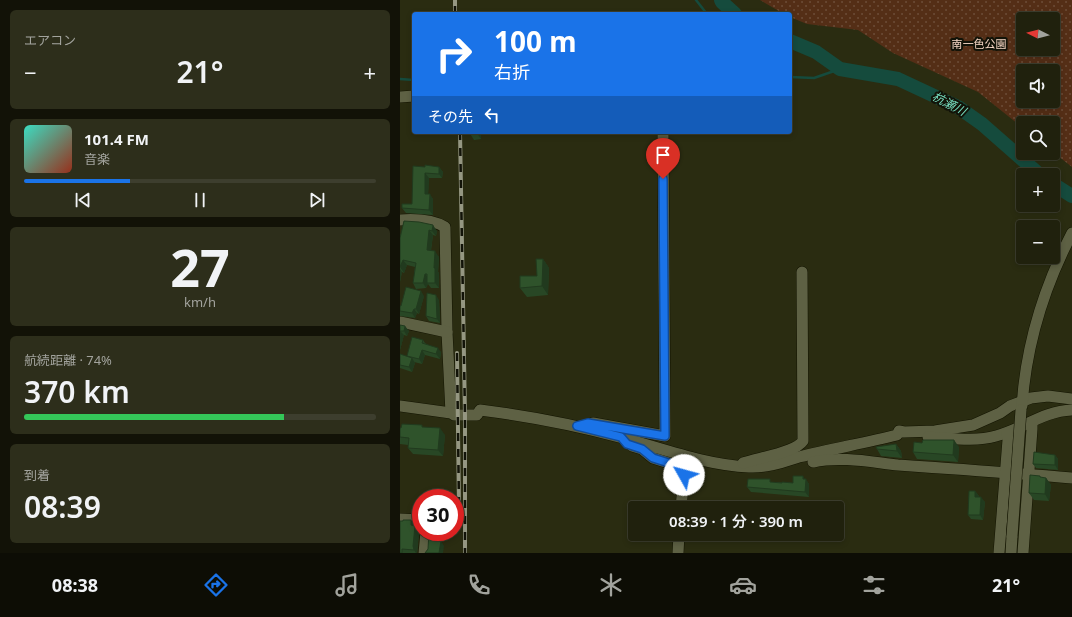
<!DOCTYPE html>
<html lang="ja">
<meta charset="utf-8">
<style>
body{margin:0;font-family:"Noto Sans","Noto Sans JP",sans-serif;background:#2d2e1b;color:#f1f3f6;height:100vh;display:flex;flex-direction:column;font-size:15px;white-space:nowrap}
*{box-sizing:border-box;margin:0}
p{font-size:13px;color:#a2a39d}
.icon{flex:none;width:22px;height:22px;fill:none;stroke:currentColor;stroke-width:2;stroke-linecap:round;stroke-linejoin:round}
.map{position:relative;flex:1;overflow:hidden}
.drawer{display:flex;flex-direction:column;gap:10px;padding:10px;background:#121207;width:400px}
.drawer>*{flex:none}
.hud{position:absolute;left:12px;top:12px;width:380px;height:122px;border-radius:4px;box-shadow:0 2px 6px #0003,0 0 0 1px #3d3e2e;background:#1a73e8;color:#fff;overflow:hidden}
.needle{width:26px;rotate:276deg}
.tools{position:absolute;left:616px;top:12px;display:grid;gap:8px}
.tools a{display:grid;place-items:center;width:44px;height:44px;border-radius:4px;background:#20210d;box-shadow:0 2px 6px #0003,0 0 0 1px #3d3e2e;font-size:20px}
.speed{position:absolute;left:12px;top:489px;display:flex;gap:8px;font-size:20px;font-weight:700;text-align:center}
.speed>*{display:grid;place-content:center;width:52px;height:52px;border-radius:50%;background:#20210d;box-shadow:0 2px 6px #0003,0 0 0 1px #3d3e2e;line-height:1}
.speed .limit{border:6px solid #d22;background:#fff;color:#111}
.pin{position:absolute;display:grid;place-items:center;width:34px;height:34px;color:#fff;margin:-41px -17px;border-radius:50% 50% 50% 0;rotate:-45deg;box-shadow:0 0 4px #0007}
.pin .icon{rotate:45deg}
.me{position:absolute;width:44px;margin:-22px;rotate:308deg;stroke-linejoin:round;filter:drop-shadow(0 0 3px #0008)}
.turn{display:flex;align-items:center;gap:14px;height:84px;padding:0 16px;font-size:18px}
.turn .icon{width:52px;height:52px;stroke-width:2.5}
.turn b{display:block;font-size:28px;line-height:34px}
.then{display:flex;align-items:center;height:38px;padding:0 16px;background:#0003;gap:8px;font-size:15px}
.big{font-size:30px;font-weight:600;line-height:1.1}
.drawer .tile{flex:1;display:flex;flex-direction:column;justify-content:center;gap:6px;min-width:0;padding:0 14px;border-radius:6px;background:#2d2e1b}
.drawer .dial{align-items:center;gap:0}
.dial b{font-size:52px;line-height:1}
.song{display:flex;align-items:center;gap:12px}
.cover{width:48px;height:48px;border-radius:6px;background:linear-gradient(135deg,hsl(170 70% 55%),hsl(10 70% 35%))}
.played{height:4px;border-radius:2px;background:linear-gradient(90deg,#1a73e8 30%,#3d3e2e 30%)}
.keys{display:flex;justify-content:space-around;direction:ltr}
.heat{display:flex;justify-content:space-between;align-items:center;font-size:22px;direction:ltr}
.charge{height:6px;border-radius:3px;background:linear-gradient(90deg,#34c759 74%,#3d3e2e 0)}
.trip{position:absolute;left:228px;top:501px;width:216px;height:40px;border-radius:4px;background:#20210d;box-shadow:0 2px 6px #0003,0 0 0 1px #3d3e2e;font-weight:600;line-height:40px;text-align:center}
.dock{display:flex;height:64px;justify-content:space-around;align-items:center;background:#0d0d05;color:#a2a39d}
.dock .icon{width:28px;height:28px}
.dock .on{color:#1a73e8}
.dock b{font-size:18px;color:#f1f3f6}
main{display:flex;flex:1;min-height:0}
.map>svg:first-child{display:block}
.park{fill:url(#park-dots);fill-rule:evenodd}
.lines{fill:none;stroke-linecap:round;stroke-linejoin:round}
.stream{stroke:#154b3d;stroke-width:2.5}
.river{stroke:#154b3d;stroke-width:14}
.minor-casing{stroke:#131400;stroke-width:12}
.minor{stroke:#5e6144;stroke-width:11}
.rail-casing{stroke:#959782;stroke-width:4}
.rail{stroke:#121308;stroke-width:2.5;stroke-dasharray:8;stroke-linecap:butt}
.minor-bridge-casing{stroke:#131400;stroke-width:12;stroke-linecap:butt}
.minor-bridge{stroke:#5e6144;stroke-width:11}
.wall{fill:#284725}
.shaded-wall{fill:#213a1e}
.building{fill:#2f532b;stroke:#213a1e}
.route-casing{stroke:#114b97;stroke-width:10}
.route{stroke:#1a73e8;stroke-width:7}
.labels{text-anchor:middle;stroke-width:4;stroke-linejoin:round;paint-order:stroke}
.park-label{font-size:11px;fill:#f6d7c5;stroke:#121308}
.water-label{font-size:12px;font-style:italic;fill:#76ddbf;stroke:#121308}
</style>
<main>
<section class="drawer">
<div class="tile"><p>エアコン</p>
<div class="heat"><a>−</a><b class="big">21°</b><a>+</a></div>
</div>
<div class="tile">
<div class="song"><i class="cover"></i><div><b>101.4 FM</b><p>音楽</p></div></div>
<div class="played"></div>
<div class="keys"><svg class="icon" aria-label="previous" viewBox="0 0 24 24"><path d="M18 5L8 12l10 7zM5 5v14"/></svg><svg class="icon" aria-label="pause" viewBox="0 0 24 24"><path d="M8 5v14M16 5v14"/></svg><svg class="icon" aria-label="next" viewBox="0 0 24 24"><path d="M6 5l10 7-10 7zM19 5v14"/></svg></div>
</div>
<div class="tile dial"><b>27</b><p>km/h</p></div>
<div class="tile"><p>航続距離 · 74%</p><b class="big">370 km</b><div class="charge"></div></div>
<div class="tile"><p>到着</p><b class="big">08:39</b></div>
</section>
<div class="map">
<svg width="672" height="553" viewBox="0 0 672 553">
<defs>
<pattern id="park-dots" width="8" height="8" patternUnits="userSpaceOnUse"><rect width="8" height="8" fill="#542e16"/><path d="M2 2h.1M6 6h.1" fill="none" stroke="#6d4d38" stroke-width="1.8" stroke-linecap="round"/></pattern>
</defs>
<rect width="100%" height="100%" fill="#2a2c11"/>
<!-- park -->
<path class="park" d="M360,0H672V167L653,152V123H623V128L578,92L493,53L458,30L407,24L390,17V14H384ZM623,19H653V49H623ZM623,71H653V101H623Z"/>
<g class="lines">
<!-- stream -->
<g class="stream">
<polyline points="296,0 307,14"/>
<polyline points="390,77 414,78 440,69"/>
<polyline points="0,79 14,80"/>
</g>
<!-- river -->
<g class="river">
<polyline points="321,0 322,2 335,14"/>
<polyline points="390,41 416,52 440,69 498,79 558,107 582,124 640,175"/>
<polyline points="653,184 672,196"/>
</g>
<!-- minor casing -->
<g class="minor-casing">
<g id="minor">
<polyline points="0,97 14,96"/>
<path d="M0,220C14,219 33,220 45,227L47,332L51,413"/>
<polyline points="0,322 47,332"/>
<path d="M0,406L51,413L54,415H77L80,410C128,416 176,425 223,438C264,449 306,465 349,467C367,468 383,462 399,457C432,449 464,443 497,435L499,431L504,432L535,431L573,425L600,413L610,406L631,398L648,396L672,399"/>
<path d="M622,406C626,345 644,287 672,233"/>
<polyline points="193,423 265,436 263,132"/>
<path d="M528,437C550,438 575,442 596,436C623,429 643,411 672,410"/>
<polyline points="232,446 242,449 253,458 275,465 282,469 284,475 281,508"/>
<path d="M413,462C441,456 470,462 498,465C556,469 614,473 672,478"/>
<path d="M343,463C356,458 395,453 403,441L402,272"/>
<polyline points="0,519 21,520"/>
<polyline points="24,553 26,532"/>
<polyline points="278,553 279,534"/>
<polyline points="599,553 608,440 607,433"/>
<polyline points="611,553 612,536"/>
<polyline points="623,553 632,429 632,422"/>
</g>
</g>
<!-- minor -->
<use href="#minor" class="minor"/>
<!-- rail casing -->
<g class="rail-casing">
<g id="rail">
<polyline points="55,14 55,0"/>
<polyline points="60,132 65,415 65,553"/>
<polyline points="57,353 59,507"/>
</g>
</g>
<!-- rail -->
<use href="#rail" class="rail"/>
<!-- minor-bridge casing -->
<g class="minor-bridge-casing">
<polyline id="minor-bridge" points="612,536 621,410"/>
</g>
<!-- minor-bridge -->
<use href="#minor-bridge" class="minor-bridge"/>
</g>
<!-- wall -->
<g class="wall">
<polygon points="69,132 81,132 81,139 74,140"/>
<polygon points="25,167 39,167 43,172 42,178 29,178 28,194 33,199 33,215 6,213 2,208 12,204"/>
<polygon points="4,221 37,231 36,236 33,235 31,251 39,257 38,272 39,273 39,288 31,288 28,284 26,288 16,289 13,283 15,267 7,265 4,273 2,272 0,282 0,238"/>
<polygon points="143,259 149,268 148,295 127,297 120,288 137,276"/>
<polygon points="24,296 19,314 17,313 15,318 0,316 0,306"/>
<polygon points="39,300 40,323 29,321 26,316"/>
<polygon points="0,325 9,331 7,336 4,335 0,350"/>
<polygon points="23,340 25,343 41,352 40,359 25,355 22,364 14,362 15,363 12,372 0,368 0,354 7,357"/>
<polygon points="23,427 45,435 43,456 13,454 8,448 8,445 0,444 0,428"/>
<polygon points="496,444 501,451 502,458 481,456 477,449"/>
<polygon points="559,447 558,462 517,459 513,452"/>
<polygon points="655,455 658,459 658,470 636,468 633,464"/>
<polygon points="641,478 646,478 651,485 649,501 634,500 629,493"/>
<polygon points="405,479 409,484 409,497 351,492 347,487 372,482 393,483"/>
<polygon points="575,491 579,496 579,497 585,502 583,520 571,519 568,515"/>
<polygon points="11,520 19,532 17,553 0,553 3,521"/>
</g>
<!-- shaded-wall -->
<g class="shaded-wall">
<polygon points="76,132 81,132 81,139"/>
<polygon points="39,167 43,172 42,178 39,174"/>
<polygon points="25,173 29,178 28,199 25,194"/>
<polygon points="30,194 33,199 33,215 29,210"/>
<polygon points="33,225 37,231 36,236 32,231"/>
<polygon points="29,230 33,235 30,256 27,250"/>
<polygon points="35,251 39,257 38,272 39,273 39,288 35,283 34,268"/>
<polygon points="143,259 149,268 148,295 142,286"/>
<polygon points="3,260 7,265 4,273 0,267"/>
<polygon points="0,269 2,272 0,282"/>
<polygon points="25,274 29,279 27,283 28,284 26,288 23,283"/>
<polygon points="21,291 24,296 19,314 16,309"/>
<polygon points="36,295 39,300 40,323 37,319"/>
<polygon points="14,309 17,313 15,318 12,313"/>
<polygon points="5,326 9,331 7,336 4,331"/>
<polygon points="0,331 4,335 0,350"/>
<polygon points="38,348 41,352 40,359 36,354"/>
<polygon points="22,350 25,355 22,364 19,359"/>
<polygon points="12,358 15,363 12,372 9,367"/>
<polygon points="40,428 45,435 43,456 38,450"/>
<polygon points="554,440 559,447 558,462 553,455"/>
<polygon points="496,444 501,451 502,458 497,451"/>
<polygon points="655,455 658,459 658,470 655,465"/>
<polygon points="403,476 406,481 406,479 409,484 409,497 405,492 403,479"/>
<polygon points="646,478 651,485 649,501 645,494"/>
<polygon points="575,491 579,496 578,501 575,497"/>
<polygon points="581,497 585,502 583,520 580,515"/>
<polygon points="11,520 19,532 17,553 16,553 14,550 13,546 11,525"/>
<polygon points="38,532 42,532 41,541 44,546 43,553 39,553 37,541"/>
</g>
<!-- building -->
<g class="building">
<polygon points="25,165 39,167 39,174 25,173 25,194 30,194 29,210 2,208 2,204 12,204 13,166 25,167"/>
<polygon points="4,221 19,222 33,225 32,231 29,230 27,250 35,251 34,268 35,268 35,283 27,283 27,274 25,274 23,283 13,283 16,263 3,260 0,267 0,238"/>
<polygon points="136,259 143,259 142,286 120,288 120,276 137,276"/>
<polygon points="6,287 21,291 16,309 14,309 12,313 0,311 0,306 1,306"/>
<polygon points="27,293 36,295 37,319 26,316"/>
<polygon points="0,325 5,326 4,331 0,331 0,332"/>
<polygon points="12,337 23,340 22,343 38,348 36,354 22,350 19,359 7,356"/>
<polygon points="0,354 12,358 9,367 0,365"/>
<polygon points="2,424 22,425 22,427 40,428 38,450 8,448 9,438 0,437 0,428 1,428"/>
<polygon points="523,440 554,440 553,455 513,452 514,442 522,443"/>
<polygon points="496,444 497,451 477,449 476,447"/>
<polygon points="634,452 655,455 655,465 633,464"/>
<polygon points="630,475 640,476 640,477 646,478 645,494 629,493"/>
<polygon points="393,476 403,476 403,479 406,479 405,492 347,487 348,479 370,479 370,482 382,483 382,482 393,483"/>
<polygon points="569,491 575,491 575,497 581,497 580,515 568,515"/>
<polygon points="3,520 11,520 11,525 15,526 13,546 14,550 2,549 2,553 0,553 0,521 3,521"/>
<polygon points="29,532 38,532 37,541 41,541 39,553 25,553 28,549"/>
</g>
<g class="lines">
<!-- route casing -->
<g class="route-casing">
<polyline id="route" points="263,179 265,436 188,423 177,426 221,437 227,444 242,449 253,458 275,465 282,469 284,475"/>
</g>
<!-- route -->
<use href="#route" class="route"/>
</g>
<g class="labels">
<!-- park labels -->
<g class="park-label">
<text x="579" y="48">南一色公園</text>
</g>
<!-- water labels -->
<g class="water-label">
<text transform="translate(549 104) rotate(28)" y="4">杭瀬川</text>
</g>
</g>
</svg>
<div class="tools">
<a><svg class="needle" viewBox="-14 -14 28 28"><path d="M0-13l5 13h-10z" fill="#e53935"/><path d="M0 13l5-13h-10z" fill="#a2a39d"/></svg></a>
<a><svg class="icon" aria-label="sound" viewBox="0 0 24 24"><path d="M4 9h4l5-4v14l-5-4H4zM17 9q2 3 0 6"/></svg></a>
<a><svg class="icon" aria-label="search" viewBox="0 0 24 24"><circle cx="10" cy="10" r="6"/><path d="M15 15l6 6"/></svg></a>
<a>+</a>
<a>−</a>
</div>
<div class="speed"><div class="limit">30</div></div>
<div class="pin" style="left:263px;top:179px;background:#d93025"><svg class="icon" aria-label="arrive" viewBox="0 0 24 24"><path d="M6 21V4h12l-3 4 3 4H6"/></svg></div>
<svg class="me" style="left:284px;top:475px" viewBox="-20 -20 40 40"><circle r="19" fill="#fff"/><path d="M0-13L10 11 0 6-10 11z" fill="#1a73e8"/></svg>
<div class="trip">08:39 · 1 分 · 390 m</div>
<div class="hud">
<div class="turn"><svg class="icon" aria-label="right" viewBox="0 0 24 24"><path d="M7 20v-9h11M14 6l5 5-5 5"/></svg><div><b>100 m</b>右折</div></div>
<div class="then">その先<svg class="icon" aria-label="left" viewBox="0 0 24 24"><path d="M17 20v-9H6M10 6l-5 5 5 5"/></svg></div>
</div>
</div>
</main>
<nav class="dock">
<b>08:38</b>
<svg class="icon on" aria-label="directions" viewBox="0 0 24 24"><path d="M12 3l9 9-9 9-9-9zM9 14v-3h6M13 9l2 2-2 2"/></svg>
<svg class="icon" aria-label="music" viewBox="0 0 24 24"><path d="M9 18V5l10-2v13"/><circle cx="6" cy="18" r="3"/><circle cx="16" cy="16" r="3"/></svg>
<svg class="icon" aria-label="phone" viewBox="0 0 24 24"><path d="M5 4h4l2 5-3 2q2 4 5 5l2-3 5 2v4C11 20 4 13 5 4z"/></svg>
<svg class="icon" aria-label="climate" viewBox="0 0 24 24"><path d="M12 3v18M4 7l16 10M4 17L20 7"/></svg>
<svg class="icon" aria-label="car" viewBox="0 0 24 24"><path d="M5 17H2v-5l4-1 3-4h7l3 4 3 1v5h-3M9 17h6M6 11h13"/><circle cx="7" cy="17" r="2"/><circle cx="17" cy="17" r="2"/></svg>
<svg class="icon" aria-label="filters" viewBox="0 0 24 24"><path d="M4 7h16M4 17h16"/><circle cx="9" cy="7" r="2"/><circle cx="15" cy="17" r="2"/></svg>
<b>21°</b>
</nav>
